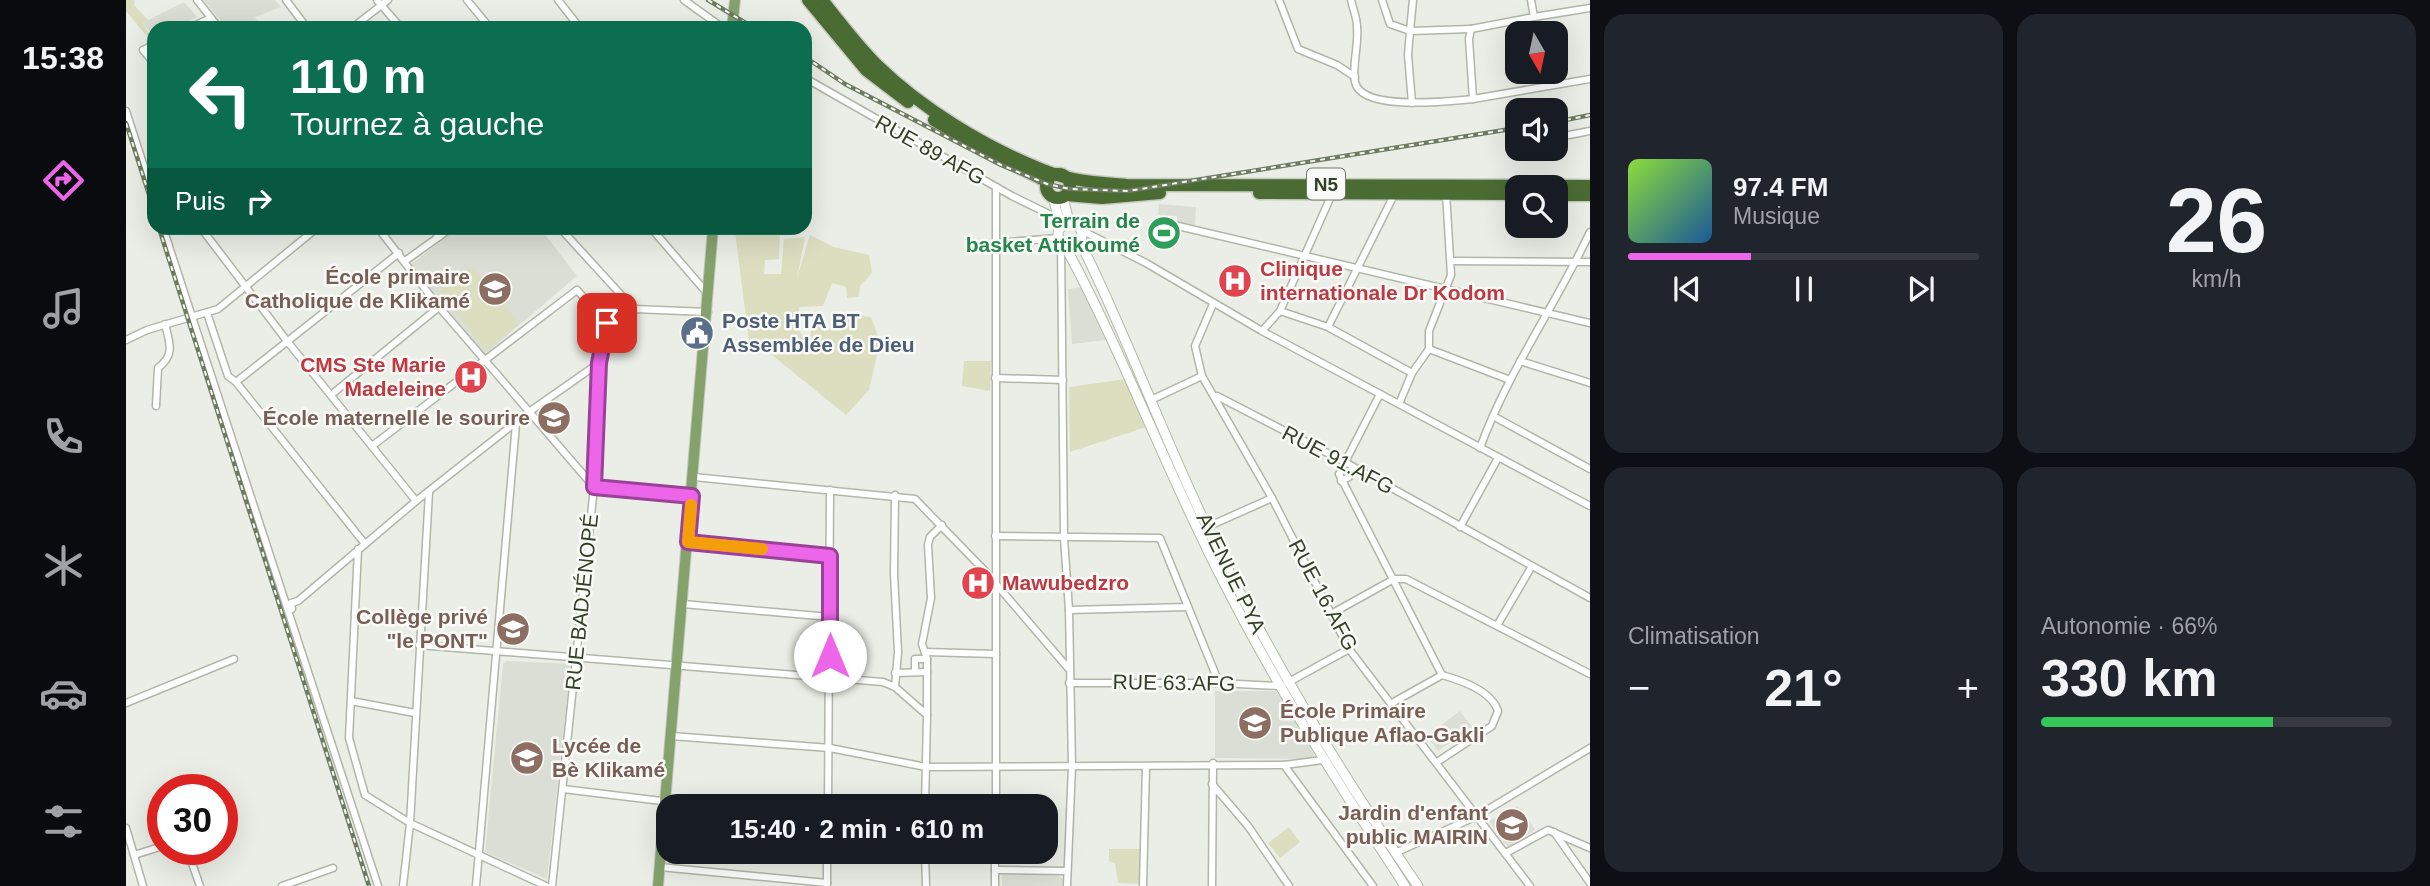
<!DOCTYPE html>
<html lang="fr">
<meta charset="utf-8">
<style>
body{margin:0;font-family:Arial,sans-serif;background:#20242c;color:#f1f3f6;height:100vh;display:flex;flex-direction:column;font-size:26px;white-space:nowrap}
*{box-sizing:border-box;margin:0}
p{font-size:23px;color:#9ea1a6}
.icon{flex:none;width:38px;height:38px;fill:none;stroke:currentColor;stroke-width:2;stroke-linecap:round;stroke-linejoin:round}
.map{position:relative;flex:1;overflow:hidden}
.panel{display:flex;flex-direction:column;gap:14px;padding:14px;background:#0d0f14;width:840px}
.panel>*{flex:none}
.guide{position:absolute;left:21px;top:21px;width:665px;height:214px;border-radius:21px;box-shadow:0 7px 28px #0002;background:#0b6e4f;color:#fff;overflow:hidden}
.needle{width:46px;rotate:171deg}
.fabs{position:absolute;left:1379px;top:21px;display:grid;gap:14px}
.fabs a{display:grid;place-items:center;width:63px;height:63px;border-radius:14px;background:#171b24;box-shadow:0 7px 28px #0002;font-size:35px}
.speed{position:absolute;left:21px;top:774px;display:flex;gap:14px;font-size:35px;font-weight:700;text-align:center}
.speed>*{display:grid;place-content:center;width:91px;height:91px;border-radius:50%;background:#171b24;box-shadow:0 7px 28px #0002;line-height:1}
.speed .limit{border:10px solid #d22;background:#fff;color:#111}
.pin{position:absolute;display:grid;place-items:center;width:60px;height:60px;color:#fff;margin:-30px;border-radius:14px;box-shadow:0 4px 10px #0006}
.me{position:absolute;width:77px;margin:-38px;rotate:0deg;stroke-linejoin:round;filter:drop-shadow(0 0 5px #0008)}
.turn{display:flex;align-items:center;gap:24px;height:147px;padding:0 28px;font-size:32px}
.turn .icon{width:91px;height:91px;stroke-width:2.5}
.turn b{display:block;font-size:49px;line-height:60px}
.then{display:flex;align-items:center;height:66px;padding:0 28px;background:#0003;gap:14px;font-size:26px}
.big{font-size:52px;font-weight:700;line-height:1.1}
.panel .widget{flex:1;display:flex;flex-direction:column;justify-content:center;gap:10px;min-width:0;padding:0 24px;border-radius:21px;background:#20242c}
.panel .dial{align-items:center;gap:0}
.dial b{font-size:91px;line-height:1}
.song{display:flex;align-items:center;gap:21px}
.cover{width:84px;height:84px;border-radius:10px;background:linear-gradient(135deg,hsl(90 70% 55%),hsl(210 70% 35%))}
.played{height:7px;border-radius:4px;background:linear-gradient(90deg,#ed65e8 35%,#363941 35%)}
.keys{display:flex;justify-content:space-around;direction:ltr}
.heat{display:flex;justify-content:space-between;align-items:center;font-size:38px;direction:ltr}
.charge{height:10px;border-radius:5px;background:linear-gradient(90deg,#34c759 66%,#363941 0)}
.panel .tiles{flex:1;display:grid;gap:14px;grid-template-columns:repeat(2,1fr)}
.trip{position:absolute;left:530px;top:794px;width:402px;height:70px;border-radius:21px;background:#171b24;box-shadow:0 7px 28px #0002;font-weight:700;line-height:70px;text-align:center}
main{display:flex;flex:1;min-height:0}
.menu{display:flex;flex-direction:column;width:126px;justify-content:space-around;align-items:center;background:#090b0e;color:#9ea1a6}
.menu .icon{width:49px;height:49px}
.menu .current{color:#ed65e8}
.menu b{font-size:32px;color:#f1f3f6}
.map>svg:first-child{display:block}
.built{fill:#dbded4}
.green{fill:#dcdec0}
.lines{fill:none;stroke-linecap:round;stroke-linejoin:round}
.street-casing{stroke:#b0b6a8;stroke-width:9}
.secondary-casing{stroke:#b0baa4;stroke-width:11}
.primary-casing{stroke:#c6cac2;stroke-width:12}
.highway-casing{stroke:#c6cac2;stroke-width:15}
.street{stroke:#fff;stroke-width:6}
.secondary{stroke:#fff;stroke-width:9}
.primary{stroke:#85a26c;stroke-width:10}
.highway{stroke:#4a6b32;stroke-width:12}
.rail-casing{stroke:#6d7b60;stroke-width:4.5}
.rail{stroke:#f9faf7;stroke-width:2;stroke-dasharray:5;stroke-linecap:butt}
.route-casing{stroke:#9a4297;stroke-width:18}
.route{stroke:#ed65e8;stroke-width:12}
.slow{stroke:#f59e0b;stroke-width:12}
.labels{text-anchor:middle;stroke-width:5;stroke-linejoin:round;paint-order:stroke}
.shield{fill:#f9faf7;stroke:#6e7864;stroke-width:2}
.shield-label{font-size:19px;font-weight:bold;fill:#324025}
.street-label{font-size:21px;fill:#324025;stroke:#f9faf7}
.leisure-label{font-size:21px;font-weight:bold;fill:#27864d;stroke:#f9faf7;text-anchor:end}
.health-label{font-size:21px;font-weight:bold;fill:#be3a42;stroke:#f9faf7;text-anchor:start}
.education-label{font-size:21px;font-weight:bold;fill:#785e54;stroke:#f9faf7;text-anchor:end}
.service-label{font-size:21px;font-weight:bold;fill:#4e5e75;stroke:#f9faf7;text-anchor:start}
</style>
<main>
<nav class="menu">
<b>15:38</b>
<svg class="icon current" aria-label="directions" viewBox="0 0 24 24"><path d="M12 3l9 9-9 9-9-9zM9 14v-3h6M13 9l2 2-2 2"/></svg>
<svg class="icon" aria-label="music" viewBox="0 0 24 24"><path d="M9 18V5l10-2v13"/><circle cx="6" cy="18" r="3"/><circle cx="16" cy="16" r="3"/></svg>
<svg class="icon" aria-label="phone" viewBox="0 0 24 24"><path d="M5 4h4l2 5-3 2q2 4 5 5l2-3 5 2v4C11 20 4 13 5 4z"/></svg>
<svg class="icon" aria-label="climate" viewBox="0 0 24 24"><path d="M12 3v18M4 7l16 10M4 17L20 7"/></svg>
<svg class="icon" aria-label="car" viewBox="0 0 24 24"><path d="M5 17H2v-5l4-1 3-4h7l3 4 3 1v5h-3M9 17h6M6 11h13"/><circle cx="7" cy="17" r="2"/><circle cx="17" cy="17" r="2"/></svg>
<svg class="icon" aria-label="filters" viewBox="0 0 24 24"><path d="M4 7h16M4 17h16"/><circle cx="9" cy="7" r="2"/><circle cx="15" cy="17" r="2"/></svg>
</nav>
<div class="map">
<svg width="1464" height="886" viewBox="0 0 1464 886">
<rect width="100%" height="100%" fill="#ebeee6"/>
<!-- built -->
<g class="built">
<polygon points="78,0 149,0 155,7 129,17 134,26 132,28 100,28"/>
<polygon points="58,2 71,17 48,28 28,28 28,36 16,23"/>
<polygon points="1033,204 1070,207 1069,225 1051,223 1051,216 1032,215"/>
<polygon points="332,228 414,228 451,276 358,355 284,265"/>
<polygon points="957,287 980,340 946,344 942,289"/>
<polygon points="381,615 397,617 394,645 378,641"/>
<polygon points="381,661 445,664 421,879 359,852 377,664"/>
<polygon points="1089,691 1151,691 1188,754 1188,759 1089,758"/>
<polygon points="1334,711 1346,727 1312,751 1301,736"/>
<polygon points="1391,807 1396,809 1409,830 1382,847 1363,821"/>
<polygon points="930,874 938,879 937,886 876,886 876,875"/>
</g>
<!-- green -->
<g class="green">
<polygon points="0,0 8,0 9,6 22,20 16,23 28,40 23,39 0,11"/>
<polygon points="1028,222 1053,229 1048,244 1024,237"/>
<polygon points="617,228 632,228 654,234 653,259 639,260 638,274 655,274 658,239 679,237 671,278 684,235 708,247 743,255 746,273 734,286 733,297 721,298 720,287 706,283 697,306 673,307 672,329 682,344 687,324 696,323 698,331 716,327 713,313 745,317 754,342 743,390 720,415 636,347 623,341 609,231"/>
<polygon points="346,266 393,324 360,350 313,292"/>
<polygon points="838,361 865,361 864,391 836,386"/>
<polygon points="1000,379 1020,427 944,452 943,387"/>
<polygon points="1163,827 1174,842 1154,858 1142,843"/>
<polygon points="983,849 1016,849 1015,884 992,883 989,863 983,861"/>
</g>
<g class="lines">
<!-- street casing -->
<g class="street-casing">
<g id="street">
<polyline points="71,0 93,28"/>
<polyline points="160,0 181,28"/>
<polyline points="251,0 275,28"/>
<polyline points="341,0 364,28"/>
<polyline points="432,0 454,28"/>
<polyline points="558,0 597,28"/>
<polyline points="1153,0 1172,49 1211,65 1229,77"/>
<path d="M1225,0C1227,9 1231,18 1231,27C1233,44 1226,64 1229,82C1235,112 1323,101 1347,99L1343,39L1345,29L1408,17L1405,0"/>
<polyline points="1256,0 1264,24 1284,31 1282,55 1286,103"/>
<polyline points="1287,0 1284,31 1345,29"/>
<polyline points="1408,17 1464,8"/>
<polyline points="63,28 85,18"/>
<polyline points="226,28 262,0"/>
<polyline points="28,45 17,50 28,63"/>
<polyline points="679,78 886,196 931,218"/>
<polyline points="1347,99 1464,79"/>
<polyline points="0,111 28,198"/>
<polyline points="1443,135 1464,131"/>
<polyline points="1052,226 1464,323"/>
<polyline points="37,228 252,886"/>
<polyline points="75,228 161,341 290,501"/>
<polyline points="252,228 313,307 468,487 565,496"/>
<polyline points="306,228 313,237"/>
<polyline points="434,228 508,309"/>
<polyline points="525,228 581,293"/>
<polyline points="955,230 1020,263 1136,331 1464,506"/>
<polyline points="870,243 932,238"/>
<polyline points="935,243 938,538 943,610 946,766 941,886"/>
<polyline points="279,261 325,228"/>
<polyline points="1326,261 1464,262"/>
<polyline points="1087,304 1069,346 1076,376 1146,498 1223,649 1404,886"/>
<polyline points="1154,311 1202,327 1286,373"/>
<polyline points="81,313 102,376 110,382 239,544"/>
<polyline points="478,319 508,309 582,312"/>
<polyline points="1202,327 1268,195"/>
<polyline points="1136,331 1154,311 1206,194"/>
<polyline points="0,340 21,330 92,309 191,228"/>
<polyline points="1303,349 1384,380"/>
<polyline points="1394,361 1464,383"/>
<polyline points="869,378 937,380"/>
<polyline points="110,382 273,253"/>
<polyline points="1254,394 1213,474 1316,675"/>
<polyline points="205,395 313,307"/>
<polyline points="1091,396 1217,461 1464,598"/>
<polyline points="1025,400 1076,376"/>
<polyline points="1273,404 1286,373 1303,349 1303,331 1325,275 1320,193"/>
<path d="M30,406L32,368C49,355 44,344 39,324"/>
<polyline points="1367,416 1464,469"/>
<polyline points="246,446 451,290 481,323 473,363 468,487 426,886"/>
<path d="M1354,448C1382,371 1430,305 1464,232"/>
<polyline points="568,477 789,499 858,570 942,668"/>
<polyline points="1215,481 1223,477 1227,467"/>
<polyline points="1081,527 1146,498"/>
<polyline points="1334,527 1372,458"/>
<polyline points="869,536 1034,538 1093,683"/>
<polyline points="562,542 704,556"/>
<polyline points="232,549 223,738 239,795 284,823 420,886"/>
<polyline points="557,604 704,617"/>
<polyline points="166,609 165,603 172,601 290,501 403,412 473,363"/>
<polyline points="943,610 1062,607"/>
<polyline points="1205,614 1268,579 1280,579 1464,674"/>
<polyline points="1372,624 1406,566"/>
<polyline points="293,645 757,682 769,687 801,715 799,807"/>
<polyline points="800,652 870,654"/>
<polyline points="789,672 789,659 801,659"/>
<polyline points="769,673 801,672"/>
<polyline points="943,683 1093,683 1153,686"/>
<polyline points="1161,683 1223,649"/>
<polyline points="769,687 772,652 768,574 769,495"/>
<polyline points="225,701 289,713"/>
<polyline points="0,703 108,659"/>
<path d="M1266,703L1316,675C1334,680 1366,691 1372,711L1366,726L1311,762"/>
<polyline points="801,715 801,659 796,644 805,598 802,545 804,537 816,525"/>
<polyline points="545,736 704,748 800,767 1158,765 1197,760"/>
<polyline points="1158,765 1247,886"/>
<polyline points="1086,784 1122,826 1163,886"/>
<polyline points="437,789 585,807"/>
<polyline points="702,807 704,490"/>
<polyline points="870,807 870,187"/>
<polyline points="0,828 17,886"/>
<polyline points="1428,832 1464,883"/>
<polyline points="61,849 74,886"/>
<polyline points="799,852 800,886"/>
<polyline points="1269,853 1351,816 1464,748"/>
<polyline points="1380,853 1422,830 1464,848"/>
<polyline points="8,855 37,846"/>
<polyline points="534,867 701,883"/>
<polyline points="869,870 941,871"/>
<polyline points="701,884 701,852"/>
<polyline points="156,886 207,868"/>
<polyline points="277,886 284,823 303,492"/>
<polyline points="350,886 390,424"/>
<polyline points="869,886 869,852"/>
<polyline points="1017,886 1020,767"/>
<polyline points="1086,886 1087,763"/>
</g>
</g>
<!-- secondary casing -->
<g class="secondary-casing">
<g id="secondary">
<polyline points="927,197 935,227"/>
<polyline points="937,197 943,222"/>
<circle cx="944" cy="235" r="12"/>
<path d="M954,242C1001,335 1036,435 1082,529C1142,654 1213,771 1292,886"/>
<path d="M939,246C997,353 1039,468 1095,577C1149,684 1213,785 1279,886"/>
</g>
</g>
<!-- primary casing -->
<g class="primary-casing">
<g id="primary">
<polyline points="606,28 609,0"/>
<polyline points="532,886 587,228"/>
</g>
</g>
<!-- highway casing -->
<g class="highway-casing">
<g id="highway">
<polyline points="682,0 740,70 782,102"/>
<path d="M696,0C714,22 731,45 751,65C796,109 859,147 917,170C943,181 974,183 1001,185L1464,186"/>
<polyline points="808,120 859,150 922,182"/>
<circle cx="932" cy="186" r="12"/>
<polyline points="1133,193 1391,194"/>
<polyline points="940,195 976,198 1034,193"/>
<polyline points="1430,195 1464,195"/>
</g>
</g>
<!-- street -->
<use href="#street" class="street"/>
<!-- secondary -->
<use href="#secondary" class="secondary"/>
<!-- primary -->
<use href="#primary" class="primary"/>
<!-- highway -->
<use href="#highway" class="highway"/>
<!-- rail casing -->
<g class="rail-casing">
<g id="rail">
<polyline points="582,0 628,28"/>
<polyline points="679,57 719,84 875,165 921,184 944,189 1002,191 1391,128"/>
<polyline points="1430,122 1464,115"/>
<polyline points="0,123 28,210"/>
<polyline points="33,228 243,886"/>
</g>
</g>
<!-- rail -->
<use href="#rail" class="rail"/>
</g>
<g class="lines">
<!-- route casing -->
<g class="route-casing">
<polyline id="route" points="481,323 473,363 468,487 566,496 562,542 704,556 704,656"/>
</g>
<!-- route -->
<use href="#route" class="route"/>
<!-- slow -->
<polyline class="slow" points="565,505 562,542 636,549"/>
</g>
<!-- icons -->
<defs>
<g id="stadium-disc" transform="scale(1.75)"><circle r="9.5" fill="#2e9e5b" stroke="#f9faf7"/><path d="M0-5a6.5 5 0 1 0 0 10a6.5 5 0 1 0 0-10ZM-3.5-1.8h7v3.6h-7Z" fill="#fff"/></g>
<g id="hospital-disc" transform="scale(1.75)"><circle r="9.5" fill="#e0444e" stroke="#f9faf7"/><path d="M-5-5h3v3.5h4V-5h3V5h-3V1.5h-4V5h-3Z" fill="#fff"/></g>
<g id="school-disc" transform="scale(1.75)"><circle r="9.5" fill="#8d6e63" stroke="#f9faf7"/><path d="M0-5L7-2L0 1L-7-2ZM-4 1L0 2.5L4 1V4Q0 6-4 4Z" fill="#fff"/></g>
<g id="civic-disc" transform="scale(1.75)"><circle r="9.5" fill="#5c6f8a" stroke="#f9faf7"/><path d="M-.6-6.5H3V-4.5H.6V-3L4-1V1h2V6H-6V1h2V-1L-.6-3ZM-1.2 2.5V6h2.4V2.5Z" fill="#fff"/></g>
</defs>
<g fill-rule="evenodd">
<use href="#stadium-disc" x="1038" y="233"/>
<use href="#hospital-disc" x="1109" y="281"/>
<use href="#school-disc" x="369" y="289"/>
<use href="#civic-disc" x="571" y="333"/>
<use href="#hospital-disc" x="345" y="377"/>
<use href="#school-disc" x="428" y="418"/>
<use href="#hospital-disc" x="852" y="583"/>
<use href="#school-disc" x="387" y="629"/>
<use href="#school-disc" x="1129" y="723"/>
<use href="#school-disc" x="401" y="758"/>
<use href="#school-disc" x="1386" y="825"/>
</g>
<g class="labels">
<!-- shield labels -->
<rect class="shield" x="1181" y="168.5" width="38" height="31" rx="5"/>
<g class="shield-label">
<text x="1200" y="191">N5</text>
</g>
<!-- street labels -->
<g class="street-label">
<text transform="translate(804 150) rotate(29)" y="7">RUE 89 AFG</text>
<text transform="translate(1212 460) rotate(28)" y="7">RUE 91.AFG</text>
<text transform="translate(1105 573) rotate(64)" y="7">AVENUE PYA</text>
<text transform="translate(1197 595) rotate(62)" y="7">RUE 16.AFG</text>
<text transform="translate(456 602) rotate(-84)" y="7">RUE BADJÉNOPÉ</text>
<text transform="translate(1048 683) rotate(1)" y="7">RUE 63.AFG</text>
</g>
<!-- leisure labels -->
<g class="leisure-label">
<text x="1014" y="228">Terrain de<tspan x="1014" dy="24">basket Attikoumé</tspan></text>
</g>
<!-- health labels -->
<g class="health-label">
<text x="1134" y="276">Clinique<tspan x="1134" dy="24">internationale Dr Kodom</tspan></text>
<text x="320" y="372" text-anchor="end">CMS Ste Marie<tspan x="320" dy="24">Madeleine</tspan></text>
<text x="876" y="590">Mawubedzro</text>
</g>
<!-- education labels -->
<g class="education-label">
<text x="344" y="284">École primaire<tspan x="344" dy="24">Catholique de Klikamé</tspan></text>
<text x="404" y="425">École maternelle le sourire</text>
<text x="362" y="624">Collège privé<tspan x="362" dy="24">"le PONT"</tspan></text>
<text x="1154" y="718" text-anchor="start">École Primaire<tspan x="1154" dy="24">Publique Aflao-Gakli</tspan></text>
<text x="426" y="753" text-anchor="start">Lycée de<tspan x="426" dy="24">Bè Klikamé</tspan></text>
<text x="1362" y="820">Jardin d'enfant<tspan x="1362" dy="24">public MAIRIN</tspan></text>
</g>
<!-- service labels -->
<g class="service-label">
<text x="596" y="328">Poste HTA BT<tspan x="596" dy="24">Assemblée de Dieu</tspan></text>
</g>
</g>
</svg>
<div class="fabs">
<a><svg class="needle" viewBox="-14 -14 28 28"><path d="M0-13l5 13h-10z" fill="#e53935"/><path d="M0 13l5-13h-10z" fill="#9ea1a6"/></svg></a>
<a><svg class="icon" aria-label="sound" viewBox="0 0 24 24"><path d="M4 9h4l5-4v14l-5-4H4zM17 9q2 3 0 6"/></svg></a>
<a><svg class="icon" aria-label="search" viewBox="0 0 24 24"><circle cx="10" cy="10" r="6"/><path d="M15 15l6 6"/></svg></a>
</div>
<div class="speed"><div class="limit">30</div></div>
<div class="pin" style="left:481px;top:323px;background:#d93025"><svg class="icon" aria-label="arrive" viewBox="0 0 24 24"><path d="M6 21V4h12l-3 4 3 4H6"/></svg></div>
<svg class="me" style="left:704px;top:656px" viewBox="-20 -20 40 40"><circle r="19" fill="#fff"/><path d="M0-13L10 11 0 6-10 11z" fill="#ed65e8"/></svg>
<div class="trip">15:40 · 2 min · 610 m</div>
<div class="guide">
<div class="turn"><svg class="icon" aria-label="left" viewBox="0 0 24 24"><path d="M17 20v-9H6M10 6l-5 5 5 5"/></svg><div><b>110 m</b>Tournez à gauche</div></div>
<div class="then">Puis<svg class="icon" aria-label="right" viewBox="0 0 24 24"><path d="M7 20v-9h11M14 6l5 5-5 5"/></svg></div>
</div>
</div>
<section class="panel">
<div class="tiles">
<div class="widget">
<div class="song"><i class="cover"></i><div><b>97.4 FM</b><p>Musique</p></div></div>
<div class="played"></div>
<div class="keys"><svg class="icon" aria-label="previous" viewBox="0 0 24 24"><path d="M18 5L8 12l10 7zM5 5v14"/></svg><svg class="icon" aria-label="pause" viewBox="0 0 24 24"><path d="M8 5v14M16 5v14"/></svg><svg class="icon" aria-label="next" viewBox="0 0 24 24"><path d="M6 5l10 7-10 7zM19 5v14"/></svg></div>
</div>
<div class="widget dial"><b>26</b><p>km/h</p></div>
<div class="widget"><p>Climatisation</p>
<div class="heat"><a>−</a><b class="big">21°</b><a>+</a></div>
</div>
<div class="widget"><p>Autonomie · 66%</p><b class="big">330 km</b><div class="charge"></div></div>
</div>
</section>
</main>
